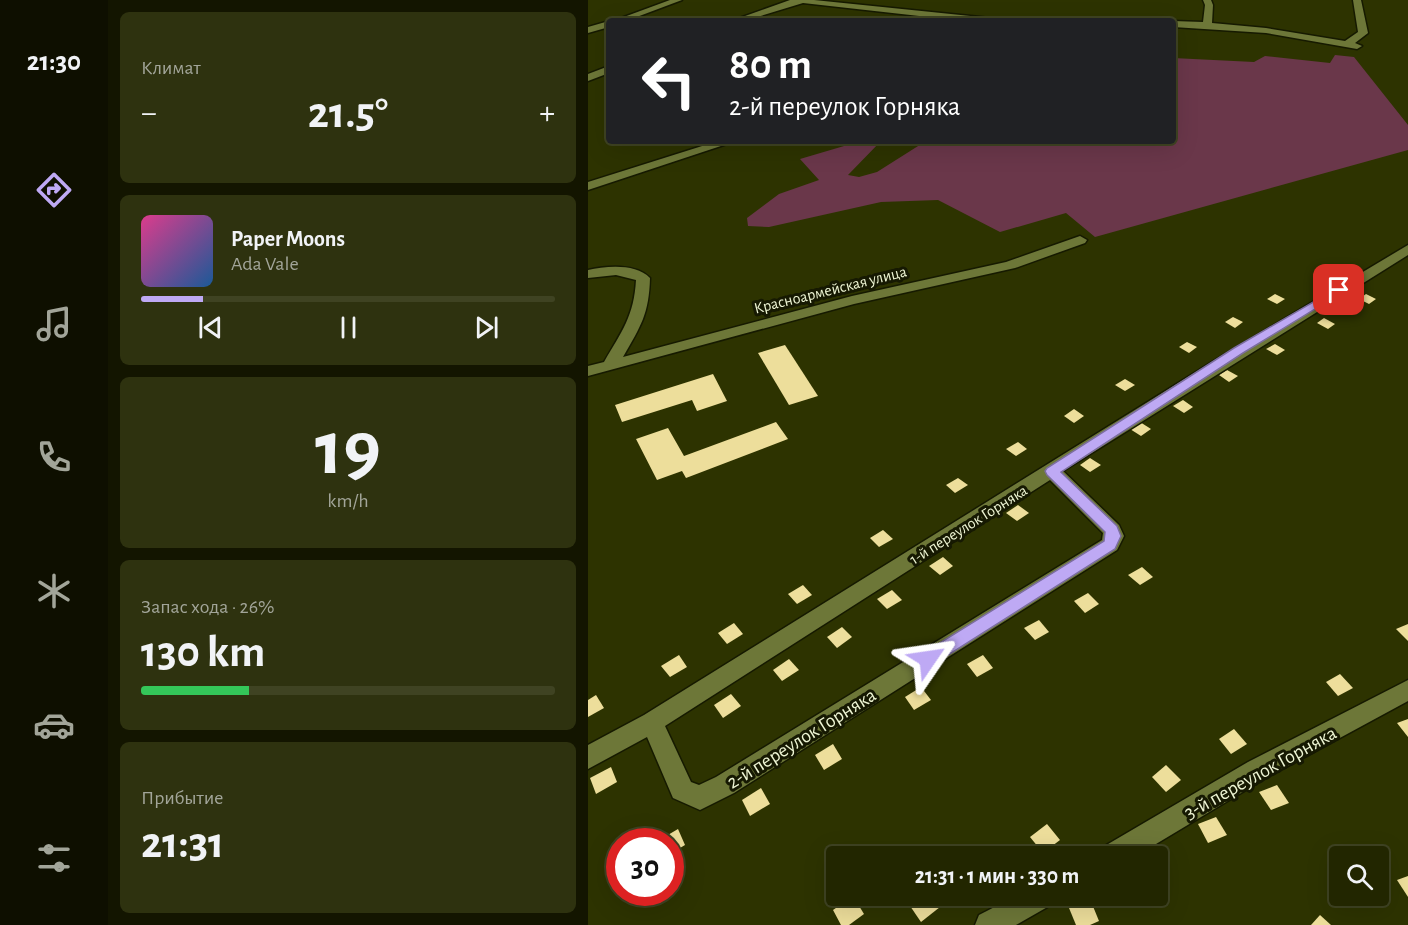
<!DOCTYPE html>
<html lang="ru">
<meta charset="utf-8">
<style>
body{margin:0;font-family:"Alegreya Sans",sans-serif;background:#2e320f;color:#f1f3f6;height:100vh;display:flex;flex-direction:column;font-size:22px;white-space:nowrap}
*{box-sizing:border-box;margin:0}
p{font-size:20px;color:#a2a599}
.icon{flex:none;width:33px;height:33px;fill:none;stroke:currentColor;stroke-width:2;stroke-linecap:round;stroke-linejoin:round}
.map{position:relative;flex:1;overflow:hidden}
.sheet{display:flex;flex-direction:column;gap:12px;padding:12px;background:#131500;width:480px}
.sheet>*{flex:none}
.hud{position:absolute;left:18px;top:18px;width:570px;height:126px;border-radius:6px;box-shadow:0 6px 24px #0002,0 0 0 2px #3f4322;background:#202124;color:#fff;overflow:hidden}
.fabs{position:absolute;left:741px;top:846px;display:grid;gap:12px}
.fabs a{display:grid;place-items:center;width:60px;height:60px;border-radius:6px;background:#222600;box-shadow:0 6px 24px #0002,0 0 0 2px #3f4322;font-size:30px}
.speed{position:absolute;left:18px;top:828px;display:flex;gap:12px;font-size:30px;font-weight:700;text-align:center}
.speed>*{display:grid;place-content:center;width:78px;height:78px;border-radius:50%;background:#222600;box-shadow:0 6px 24px #0002,0 0 0 2px #3f4322;line-height:1}
.speed .limit{border:9px solid #d22;background:#fff;color:#111}
.pin{position:absolute;display:grid;place-items:center;width:51px;height:51px;color:#fff;margin:-26px;border-radius:12px;box-shadow:0 3px 9px #0006}
.me{position:absolute;width:66px;margin:-33px;rotate:58deg;stroke-linejoin:round;filter:drop-shadow(0 0 4px #0008)}
.turn{display:flex;align-items:center;gap:21px;height:126px;padding:0 24px;font-size:27px}
.turn .icon{width:78px;height:78px;stroke-width:2.5}
.turn b{display:block;font-size:42px;line-height:51px}
.big{font-size:45px;font-weight:700;line-height:1.1}
.sheet .card{flex:1;display:flex;flex-direction:column;justify-content:center;gap:9px;min-width:0;padding:0 21px;border-radius:9px;background:#2e320f}
.sheet .dial{align-items:center;gap:0}
.dial b{font-size:78px;line-height:1}
.song{display:flex;align-items:center;gap:18px}
.cover{width:72px;height:72px;border-radius:9px;background:linear-gradient(135deg,hsl(330 70% 55%),hsl(210 70% 35%))}
.played{height:6px;border-radius:3px;background:linear-gradient(90deg,#bea9f4 15%,#3f4322 15%)}
.keys{display:flex;justify-content:space-around;direction:ltr}
.heat{display:flex;justify-content:space-between;align-items:center;font-size:33px;direction:ltr}
.charge{height:9px;border-radius:4px;background:linear-gradient(90deg,#34c759 26%,#3f4322 0)}
.trip{position:absolute;left:238px;top:846px;width:342px;height:60px;border-radius:6px;background:#222600;box-shadow:0 6px 24px #0002,0 0 0 2px #3f4322;font-weight:700;line-height:60px;text-align:center}
main{display:flex;flex:1;min-height:0}
.dock{display:flex;flex-direction:column;width:108px;justify-content:space-around;align-items:center;background:#0e0f00;color:#a2a599}
.dock .icon{width:42px;height:42px}
.dock .selected{color:#bea9f4}
.dock b{font-size:27px;color:#f1f3f6}
.map>svg:first-child{display:block}
.green{fill:#6a374a}
.building{fill:#edde9b}
.lines{fill:none;stroke-linecap:round;stroke-linejoin:round}
.street-casing{stroke:#161a00;stroke-width:3}
.street{fill:#6d7738;fill-rule:evenodd}
.route{fill:#bea9f4;stroke:#7c6e9f;stroke-width:1.5}
.labels{text-anchor:middle;stroke-width:6;stroke-linejoin:round;paint-order:stroke}
.street-label{font-size:16px;fill:#eef5d4;stroke:#161902}
.near-street-label{font-size:20px;fill:#eef5d4;stroke:#161902}
</style>
<main>
<nav class="dock">
<b>21:30</b>
<svg class="icon selected" aria-label="directions" viewBox="0 0 24 24"><path d="M12 3l9 9-9 9-9-9zM9 14v-3h6M13 9l2 2-2 2"/></svg>
<svg class="icon" aria-label="music" viewBox="0 0 24 24"><path d="M9 18V5l10-2v13"/><circle cx="6" cy="18" r="3"/><circle cx="16" cy="16" r="3"/></svg>
<svg class="icon" aria-label="phone" viewBox="0 0 24 24"><path d="M5 4h4l2 5-3 2q2 4 5 5l2-3 5 2v4C11 20 4 13 5 4z"/></svg>
<svg class="icon" aria-label="climate" viewBox="0 0 24 24"><path d="M12 3v18M4 7l16 10M4 17L20 7"/></svg>
<svg class="icon" aria-label="car" viewBox="0 0 24 24"><path d="M5 17H2v-5l4-1 3-4h7l3 4 3 1v5h-3M9 17h6M6 11h13"/><circle cx="7" cy="17" r="2"/><circle cx="17" cy="17" r="2"/></svg>
<svg class="icon" aria-label="filters" viewBox="0 0 24 24"><path d="M4 7h16M4 17h16"/><circle cx="9" cy="7" r="2"/><circle cx="15" cy="17" r="2"/></svg>
</nav>
<section class="sheet">
<div class="card"><p>Климат</p>
<div class="heat"><a>−</a><b class="big">21.5°</b><a>+</a></div>
</div>
<div class="card">
<div class="song"><i class="cover"></i><div><b>Paper Moons</b><p>Ada Vale</p></div></div>
<div class="played"></div>
<div class="keys"><svg class="icon" aria-label="previous" viewBox="0 0 24 24"><path d="M18 5L8 12l10 7zM5 5v14"/></svg><svg class="icon" aria-label="pause" viewBox="0 0 24 24"><path d="M8 5v14M16 5v14"/></svg><svg class="icon" aria-label="next" viewBox="0 0 24 24"><path d="M6 5l10 7-10 7zM19 5v14"/></svg></div>
</div>
<div class="card dial"><b>19</b><p>km/h</p></div>
<div class="card"><p>Запас хода · 26%</p><b class="big">130 km</b><div class="charge"></div></div>
<div class="card"><p>Прибытие</p><b class="big">21:31</b></div>
</section>
<div class="map">
<svg width="820" height="925" viewBox="0 0 820 925">
<rect width="100%" height="100%" fill="#2d3300"/>
<!-- green -->
<polygon class="green" points="747,55 766,57 820,125 820,150 507,237 478,213 412,232 350,200 293,202 181,227 160,226 159,218 191,194 231,180 212,159 273,141 293,141 260,175 271,177 289,172 338,141 585,141 585,58 666,62 677,56 742,63"/>
<!-- building -->
<g class="building">
<polygon points="687,294 697,299 689,304 679,299"/>
<polygon points="778,294 788,299 781,304 771,299"/>
<polygon points="645,317 655,322 647,328 637,322"/>
<polygon points="736,318 747,324 740,329 729,323"/>
<polygon points="599,342 609,347 601,353 591,347"/>
<polygon points="687,344 697,350 689,355 678,349"/>
<polygon points="197,345 230,396 201,405 170,353"/>
<polygon points="639,370 650,376 641,382 631,375"/>
<polygon points="125,374 139,401 109,411 104,400 34,422 27,405"/>
<polygon points="537,379 547,385 537,391 527,385"/>
<polygon points="595,400 605,407 596,413 585,406"/>
<polygon points="486,409 496,416 486,423 476,416"/>
<polygon points="188,422 200,439 98,478 94,471 69,480 48,439 80,428 96,456"/>
<polygon points="552,422 563,429 553,436 542,429"/>
<polygon points="430,442 439,449 428,456 418,449"/>
<polygon points="502,458 513,465 502,472 492,465"/>
<polygon points="370,478 380,485 367,493 358,485"/>
<polygon points="430,505 441,513 429,521 418,513"/>
<polygon points="295,530 305,539 291,547 282,538"/>
<polygon points="355,557 365,566 352,575 341,566"/>
<polygon points="554,567 565,577 552,585 540,575"/>
<polygon points="215,585 224,595 209,604 200,594"/>
<polygon points="304,590 314,600 299,609 289,599"/>
<polygon points="500,593 511,604 497,613 486,601"/>
<polygon points="451,620 461,632 447,640 436,628"/>
<polygon points="146,623 155,634 139,644 130,633"/>
<polygon points="820,624 820,641 808,629"/>
<polygon points="254,627 264,637 249,648 239,637"/>
<polygon points="91,655 99,667 82,677 73,666"/>
<polygon points="395,655 405,668 389,677 379,664"/>
<polygon points="201,659 211,670 194,681 185,670"/>
<polygon points="752,674 765,688 750,696 738,682"/>
<polygon points="333,687 343,700 326,710 317,697"/>
<polygon points="143,694 153,706 135,718 126,705"/>
<polygon points="8,695 16,708 0,717 0,700"/>
<polygon points="820,719 820,737 809,723"/>
<polygon points="646,729 659,744 643,754 631,739"/>
<polygon points="245,744 254,759 236,770 227,755"/>
<polygon points="578,765 593,780 578,792 564,777"/>
<polygon points="23,767 29,782 8,794 2,778"/>
<polygon points="689,785 701,803 683,810 671,792"/>
<polygon points="173,788 182,804 162,816 154,800"/>
<polygon points="628,817 639,835 620,843 610,824"/>
<polygon points="459,824 472,840 455,853 442,837"/>
<polygon points="90,829 97,845 82,854 82,842 68,842"/>
<polygon points="820,876 820,897 809,880"/>
<polygon points="265,896 276,914 261,925 253,925 245,910"/>
<polygon points="330,896 344,896 352,907 333,922 320,903"/>
<polygon points="502,899 511,921 502,925 488,925 481,908"/>
<polygon points="732,915 743,925 723,925"/>
</g>
<g class="lines">
<!-- street casing -->
<g class="street-casing">
<g id="street">
<polygon points="82,0 94,0 38,21 25,21"/>
<polygon points="202,0 226,0 402,18 406,21 376,21 215,3 156,21 143,21"/>
<polygon points="615,0 623,0 625,5 624,23 678,28 757,41 770,32 765,0 773,0 780,33 767,43 774,46 769,49 678,33 585,27 585,21 615,22 617,5"/>
<polygon points="21,21 21,27 0,33 0,27"/>
<polygon points="21,66 21,73 0,81 0,74"/>
<polygon points="130,141 148,141 0,190 0,182"/>
<path d="M492,236L499,240L497,243L427,268L266,304L0,376V366L16,362C34,331 46,316 48,280L28,275L0,278V270C18,266 48,263 62,278C61,314 53,326 35,357L264,296L418,262Z"/>
<path d="M820,245V255L475,471L531,525L536,536L529,550L146,793L112,810L85,798L59,737L0,769V745L56,715L624,362ZM462,480L515,533L514,540L128,777L111,785L103,782L77,726Z"/>
<polygon points="820,680 820,701 678,778 548,856 511,856 515,847 660,762"/>
<polygon points="428,896 467,896 463,905 428,925 387,925 391,915"/>
</g>
</g>
<!-- street -->
<use href="#street" class="street"/>
</g>
<!-- route -->
<polygon class="route" points="751,287 757,290 755,292 655,353 473,472 529,526 533,536 527,549 346,664 340,666 334,664 332,659 334,654 516,541 517,532 459,475 457,471 459,468 646,348"/>
<g class="labels">
<!-- street labels -->
<g class="street-label">
<text transform="translate(242 289) rotate(-14)" y="6">Красноармейская улица</text>
<text transform="translate(380 524) rotate(-32)" y="6">1-й переулок Горняка</text>
</g>
<!-- near-street labels -->
<g class="near-street-label">
<text transform="translate(213 738) rotate(-32)" y="7">2-й переулок Горняка</text>
<text transform="translate(672 772) rotate(-29)" y="7">3-й переулок Горняка</text>
</g>
</g>
</svg>
<div class="fabs">
<a><svg class="icon" aria-label="search" viewBox="0 0 24 24"><circle cx="10" cy="10" r="6"/><path d="M15 15l6 6"/></svg></a>
</div>
<div class="speed"><div class="limit">30</div></div>
<div class="pin" style="left:751px;top:290px;background:#d93025"><svg class="icon" aria-label="arrive" viewBox="0 0 24 24"><path d="M6 21V4h12l-3 4 3 4H6"/></svg></div>
<svg class="me" style="left:340px;top:659px" viewBox="-20 -20 40 40"><path d="M0-17L14 15 0 8-14 15z" fill="#bea9f4" stroke="#fff" stroke-width="4"/></svg>
<div class="trip">21:31 · 1 мин · 330 m</div>
<div class="hud">
<div class="turn"><svg class="icon" aria-label="left" viewBox="0 0 24 24"><path d="M17 20v-9H6M10 6l-5 5 5 5"/></svg><div><b>80 m</b>2-й переулок Горняка</div></div>
</div>
</div>
</main>
